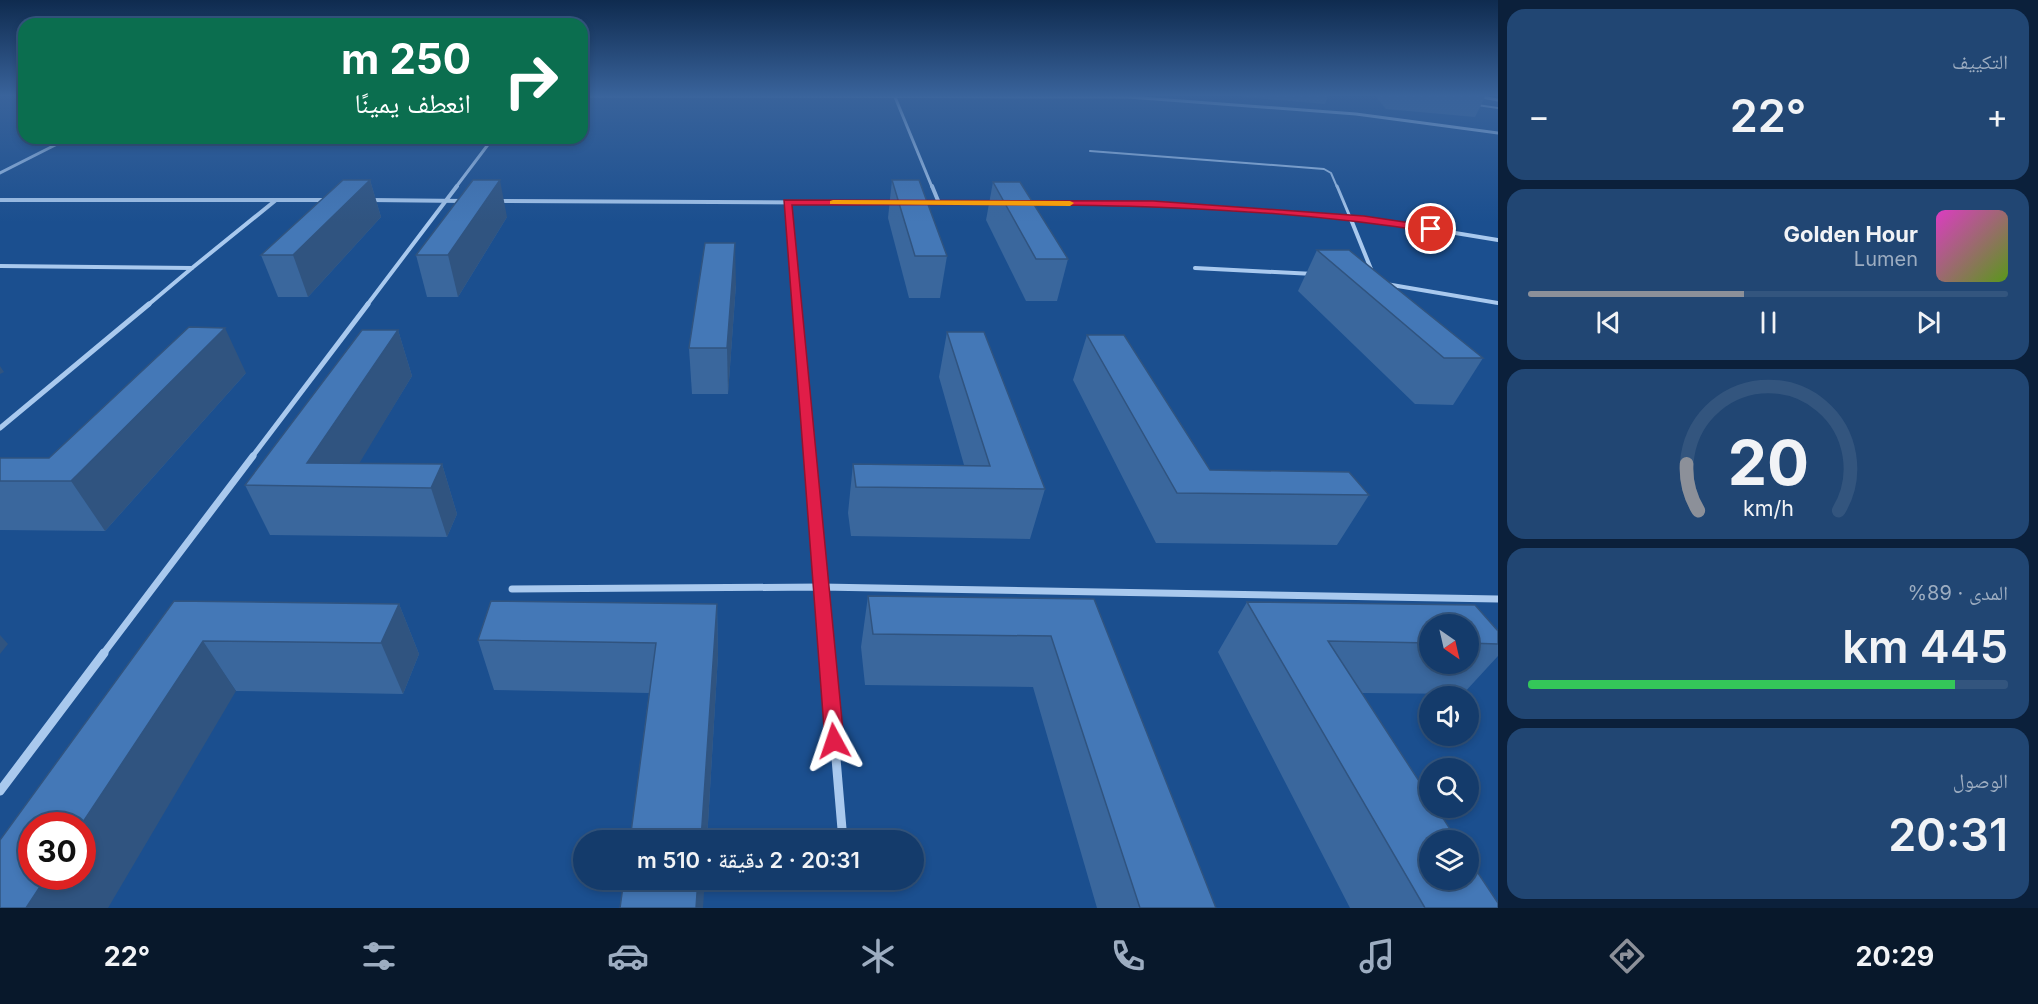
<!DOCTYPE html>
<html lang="ar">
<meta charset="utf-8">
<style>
body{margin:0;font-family:Inter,"Noto Naskh Arabic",sans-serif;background:#214673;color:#f1f3f6;direction:rtl;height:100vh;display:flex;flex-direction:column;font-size:22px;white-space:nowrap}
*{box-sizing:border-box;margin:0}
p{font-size:20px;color:#9dadc1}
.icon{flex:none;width:33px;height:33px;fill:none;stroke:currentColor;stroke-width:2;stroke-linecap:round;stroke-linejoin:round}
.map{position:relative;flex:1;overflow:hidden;direction:ltr}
.side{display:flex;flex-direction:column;gap:9px;padding:9px;background:#0b203b;width:540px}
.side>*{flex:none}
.banner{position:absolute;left:18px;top:18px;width:570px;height:126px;border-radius:18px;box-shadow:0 3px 9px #0003,0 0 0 2px #33557e;direction:rtl;background:#0b6e4f;color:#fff;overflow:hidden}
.needle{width:39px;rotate:146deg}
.tools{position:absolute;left:1419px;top:614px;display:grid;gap:12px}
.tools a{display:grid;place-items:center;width:60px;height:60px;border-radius:50%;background:#143b6b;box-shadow:0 3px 9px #0003,0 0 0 2px #33557e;font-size:30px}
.speed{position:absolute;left:18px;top:812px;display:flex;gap:12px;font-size:30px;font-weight:700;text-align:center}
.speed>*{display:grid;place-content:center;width:78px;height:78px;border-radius:50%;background:#143b6b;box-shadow:0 3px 9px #0003,0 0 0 2px #33557e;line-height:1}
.speed .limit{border:9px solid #d22;background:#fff;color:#111}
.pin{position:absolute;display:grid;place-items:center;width:51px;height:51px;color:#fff;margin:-26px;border:3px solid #fff;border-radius:50%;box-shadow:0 2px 6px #0007}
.me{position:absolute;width:66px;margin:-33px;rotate:355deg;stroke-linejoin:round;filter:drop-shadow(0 0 4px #0008)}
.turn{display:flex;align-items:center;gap:21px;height:126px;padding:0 18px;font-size:27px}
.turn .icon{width:78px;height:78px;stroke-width:2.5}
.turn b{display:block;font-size:42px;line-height:51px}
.big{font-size:45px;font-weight:600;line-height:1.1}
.side .widget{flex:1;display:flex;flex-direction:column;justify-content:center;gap:9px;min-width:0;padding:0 21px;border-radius:18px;background:#214673}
.side .dial{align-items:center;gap:0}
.dial svg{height:156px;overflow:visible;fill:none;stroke:#33557e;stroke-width:7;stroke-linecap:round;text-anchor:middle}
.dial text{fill:#f1f3f6;stroke:none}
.song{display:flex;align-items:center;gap:18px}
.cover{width:72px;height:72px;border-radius:9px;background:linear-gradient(135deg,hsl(310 70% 55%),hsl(90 70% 35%))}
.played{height:6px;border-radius:3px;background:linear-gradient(90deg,#8c9099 45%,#33557e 45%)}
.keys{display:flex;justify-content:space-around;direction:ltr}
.heat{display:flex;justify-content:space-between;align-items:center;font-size:33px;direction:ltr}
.charge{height:9px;border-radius:4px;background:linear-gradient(90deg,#34c759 89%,#33557e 0)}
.trip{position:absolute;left:573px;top:830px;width:351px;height:60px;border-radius:30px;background:#143b6b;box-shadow:0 3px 9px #0003,0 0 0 2px #33557e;font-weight:600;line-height:60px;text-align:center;direction:rtl}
.tab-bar{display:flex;height:96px;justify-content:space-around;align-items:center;background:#08182b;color:#9dadc1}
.tab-bar .icon{width:42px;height:42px}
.tab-bar .current{color:#8c9099}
.tab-bar b{font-size:27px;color:#f1f3f6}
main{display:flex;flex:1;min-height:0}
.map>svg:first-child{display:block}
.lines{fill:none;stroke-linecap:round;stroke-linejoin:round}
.service-far1{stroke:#a9c9ee;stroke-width:2}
.service{stroke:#a9c9ee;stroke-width:3}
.minor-far4{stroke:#a9c9ee;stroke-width:3}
.minor-far3{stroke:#a9c9ee;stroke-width:4}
.minor-far2{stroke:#a9c9ee;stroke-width:5}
.minor-far1{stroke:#a9c9ee;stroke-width:7}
.minor{stroke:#a9c9ee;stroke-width:9}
.wall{fill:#3a679d;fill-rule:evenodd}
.shaded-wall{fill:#305480}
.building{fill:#4478b7;stroke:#305480;stroke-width:1.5}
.route{fill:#e11d48;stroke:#92132f;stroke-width:1.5}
.slow{fill:#f59e0b}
</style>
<main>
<section class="side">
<div class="widget"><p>التكييف</p>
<div class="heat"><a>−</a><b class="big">22°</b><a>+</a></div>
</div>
<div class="widget">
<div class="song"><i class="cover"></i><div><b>Golden Hour</b><p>Lumen</p></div></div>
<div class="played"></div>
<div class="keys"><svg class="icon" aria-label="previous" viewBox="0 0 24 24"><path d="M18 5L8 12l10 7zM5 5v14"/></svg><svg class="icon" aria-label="pause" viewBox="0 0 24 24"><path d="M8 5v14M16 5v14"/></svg><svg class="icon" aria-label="next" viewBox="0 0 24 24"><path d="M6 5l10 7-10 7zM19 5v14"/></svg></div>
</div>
<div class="widget dial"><svg viewBox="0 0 100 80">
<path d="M14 69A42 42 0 1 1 86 69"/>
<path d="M14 69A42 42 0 0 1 8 45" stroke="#8c9099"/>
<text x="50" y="56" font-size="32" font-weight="700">20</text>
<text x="50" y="72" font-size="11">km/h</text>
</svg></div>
<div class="widget"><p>المدى · 89%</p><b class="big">445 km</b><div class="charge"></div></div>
<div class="widget"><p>الوصول</p><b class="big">20:31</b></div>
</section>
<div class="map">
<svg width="1498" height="908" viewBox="0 0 1498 908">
<rect width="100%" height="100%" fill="#1b4f8f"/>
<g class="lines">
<!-- service-far1 -->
<g class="service-far1">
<polyline points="1477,105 1498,108"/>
<polyline points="1090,151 1324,169 1331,173 1337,187"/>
</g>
<!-- service -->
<polyline class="service" points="1337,186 1350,217"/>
<!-- minor-far4 -->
<g class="minor-far4">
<polyline points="1471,95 1498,100"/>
<polyline points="582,96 1128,97 1356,114 1498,133"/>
<polyline points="895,97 932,187"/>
<polyline points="0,173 69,138"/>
<polyline points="456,187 493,138"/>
</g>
<!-- minor-far3 -->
<g class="minor-far3">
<polyline points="932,186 939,203"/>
<polyline points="0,200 330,200"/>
<polyline points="370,200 465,201"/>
<polyline points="496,201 897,203"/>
<polyline points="787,202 796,305"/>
<polyline points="919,203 996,203"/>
<polyline points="1027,203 1153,203 1364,218 1498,240"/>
<polyline points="1350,217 1373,274"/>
<polyline points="0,266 192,268 148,305"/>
<polyline points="192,268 276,200"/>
<polyline points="1195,268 1314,274"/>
<polyline points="1386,284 1498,303"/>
<polyline points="367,305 457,186"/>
</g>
<!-- minor-far2 -->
<g class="minor-far2">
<polyline points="796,304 809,457"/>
<polyline points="0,428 149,304"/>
<polyline points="252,457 368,304"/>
</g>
<!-- minor-far1 -->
<g class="minor-far1">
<polyline points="809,456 827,654"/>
<polyline points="512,589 821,587 1498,599"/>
<polyline points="103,654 253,456"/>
</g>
<!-- minor -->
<g class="minor">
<polyline points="827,653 842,829"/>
<polyline points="0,791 104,653"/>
</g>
</g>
<!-- wall -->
<g class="wall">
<polygon points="1241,95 1328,95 1325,104 1242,97"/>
<polygon points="1374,95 1486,95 1475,117 1386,109"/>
<polygon points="370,180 381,217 308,297 278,297 261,255"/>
<polygon points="892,180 947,256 940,298 909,298 888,218"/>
<polygon points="993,182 1068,259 1057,301 1026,301 986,220"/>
<polygon points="507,217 458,297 427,297 416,255"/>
<polygon points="1317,250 1483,358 1453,405 1415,404 1298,291"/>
<polygon points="736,284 728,394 692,394 689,348"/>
<polygon points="398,330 412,376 358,464 442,464 457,514 447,537 270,535 245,485"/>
<polygon points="947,332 1045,489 1030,539 851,536 848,513 853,464 964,465 939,377"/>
<polygon points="1087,335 1210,470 1369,495 1337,545 1156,543 1073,380"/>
<polygon points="246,373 105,531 0,530 0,458 49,458"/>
<polygon points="868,596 1094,599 1216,908 1097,908 1033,687 865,685 861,647"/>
<polygon points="174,601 399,604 419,654 403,694 236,691"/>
<path d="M1247,602L1475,605L1498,631V656L1463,694L1362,693L1430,798V807H1436L1457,840H1430V879H1468V858L1498,903V908H1350L1218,652ZM1430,624H1468V663H1430Z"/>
<polygon points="717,604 718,655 707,840 630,840 649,693 494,690 478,640"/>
</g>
<!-- shaded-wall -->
<g class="shaded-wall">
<polygon points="370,180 381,217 308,297 293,255"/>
<polygon points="500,180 507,217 458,297 448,255"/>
<polygon points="735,243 736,284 728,394 727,348"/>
<polygon points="225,328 246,373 105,531 71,481"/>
<polygon points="398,330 412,376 345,487 307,463"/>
<polygon points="0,366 4,372 0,374"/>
<polygon points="442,464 457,514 447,537 431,488"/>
<polygon points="399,604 419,654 403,694 381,643"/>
<polygon points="717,604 718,655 707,840 701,840"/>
<polygon points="0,635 8,644 0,654"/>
<polygon points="203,641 236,691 108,908 26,908 47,876 82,876 82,825 81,825"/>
<polygon points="698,879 705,879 703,908 696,908"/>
</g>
<!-- building -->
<g class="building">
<polygon points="343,180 370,180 293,255 261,255"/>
<polygon points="473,180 500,180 448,255 416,255"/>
<polygon points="892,180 919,180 947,256 915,256"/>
<polygon points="993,182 1020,182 1068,259 1036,259"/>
<polygon points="705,243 735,243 727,348 689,348"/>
<polygon points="1317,250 1349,250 1483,358 1444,358"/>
<polygon points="189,327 225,328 71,481 0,481 0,458 49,458"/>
<polygon points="362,330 398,330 307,463 442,464 431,488 245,485"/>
<polygon points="947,332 984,332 1045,489 856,487 853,464 990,466"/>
<polygon points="1087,335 1124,335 1210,470 1349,472 1369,495 1177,493"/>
<polygon points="868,596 1094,599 1216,908 1140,908 1051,636 873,634"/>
<polygon points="174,601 399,604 381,643 203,641 81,825 32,825 32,876 47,876 26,908 0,908 0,840"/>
<polygon points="491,601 717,604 701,840 630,840 656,643 478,640"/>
<polygon points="1247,602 1475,605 1498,631 1498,644 1468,643 1468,624 1430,624 1430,643 1328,641 1430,798 1430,807 1436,807 1457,840 1430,840 1430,879 1468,879 1468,858 1498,903 1498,908 1425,908"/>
<polygon points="624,879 698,879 696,908 620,908"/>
</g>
<!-- sky -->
<linearGradient id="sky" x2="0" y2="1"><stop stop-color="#0f2b4f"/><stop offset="0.43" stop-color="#39639b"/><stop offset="1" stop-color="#39639b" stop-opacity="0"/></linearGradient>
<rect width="1498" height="222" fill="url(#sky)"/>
<!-- route -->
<path class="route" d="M784,200L1153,201L1364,216L1431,226L1436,229L1431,232C1220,198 1005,205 792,205L844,741L841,747L834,750L827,747L825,741Z"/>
<!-- slow -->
<polygon class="slow" points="833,200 1070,201 1074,203 1070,206 830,204 830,201"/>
</svg>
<div class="tools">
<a><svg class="needle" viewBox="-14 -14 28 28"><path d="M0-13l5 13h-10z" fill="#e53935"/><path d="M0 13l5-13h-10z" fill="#9dadc1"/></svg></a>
<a><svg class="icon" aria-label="sound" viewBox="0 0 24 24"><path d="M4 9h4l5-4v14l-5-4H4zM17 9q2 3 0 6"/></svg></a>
<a><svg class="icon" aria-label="search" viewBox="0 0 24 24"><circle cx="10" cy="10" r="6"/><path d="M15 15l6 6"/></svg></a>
<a><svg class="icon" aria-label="layers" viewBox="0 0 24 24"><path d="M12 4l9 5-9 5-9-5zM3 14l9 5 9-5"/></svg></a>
</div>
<div class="speed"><div class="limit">30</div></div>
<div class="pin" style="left:1431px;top:229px;background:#d93025"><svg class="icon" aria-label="arrive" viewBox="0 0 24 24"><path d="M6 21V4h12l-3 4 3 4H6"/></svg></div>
<svg class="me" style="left:834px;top:741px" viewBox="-20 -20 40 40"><path d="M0-17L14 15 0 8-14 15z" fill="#e11d48" stroke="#fff" stroke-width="4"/></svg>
<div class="trip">20:31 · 2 دقيقة · 510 m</div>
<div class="banner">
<div class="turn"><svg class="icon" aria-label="right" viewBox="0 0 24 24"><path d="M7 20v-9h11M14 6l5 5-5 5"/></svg><div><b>250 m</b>انعطف يمينًا</div></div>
</div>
</div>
</main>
<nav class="tab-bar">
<b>20:29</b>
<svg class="icon current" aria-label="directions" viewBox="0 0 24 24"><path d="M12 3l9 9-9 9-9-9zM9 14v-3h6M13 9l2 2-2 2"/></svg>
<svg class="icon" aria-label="music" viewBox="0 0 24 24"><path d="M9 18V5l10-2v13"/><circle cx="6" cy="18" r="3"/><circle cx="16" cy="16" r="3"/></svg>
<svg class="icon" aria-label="phone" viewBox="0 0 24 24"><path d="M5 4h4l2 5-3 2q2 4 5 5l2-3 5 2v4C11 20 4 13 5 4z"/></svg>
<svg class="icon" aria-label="climate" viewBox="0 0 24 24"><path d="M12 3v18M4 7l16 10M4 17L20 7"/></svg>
<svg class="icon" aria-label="car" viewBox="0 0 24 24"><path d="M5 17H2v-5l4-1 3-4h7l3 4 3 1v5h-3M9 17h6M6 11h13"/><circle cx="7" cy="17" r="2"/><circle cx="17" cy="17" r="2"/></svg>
<svg class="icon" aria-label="filters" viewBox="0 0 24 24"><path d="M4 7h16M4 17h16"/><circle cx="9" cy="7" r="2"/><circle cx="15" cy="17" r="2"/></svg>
<b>22°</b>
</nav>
